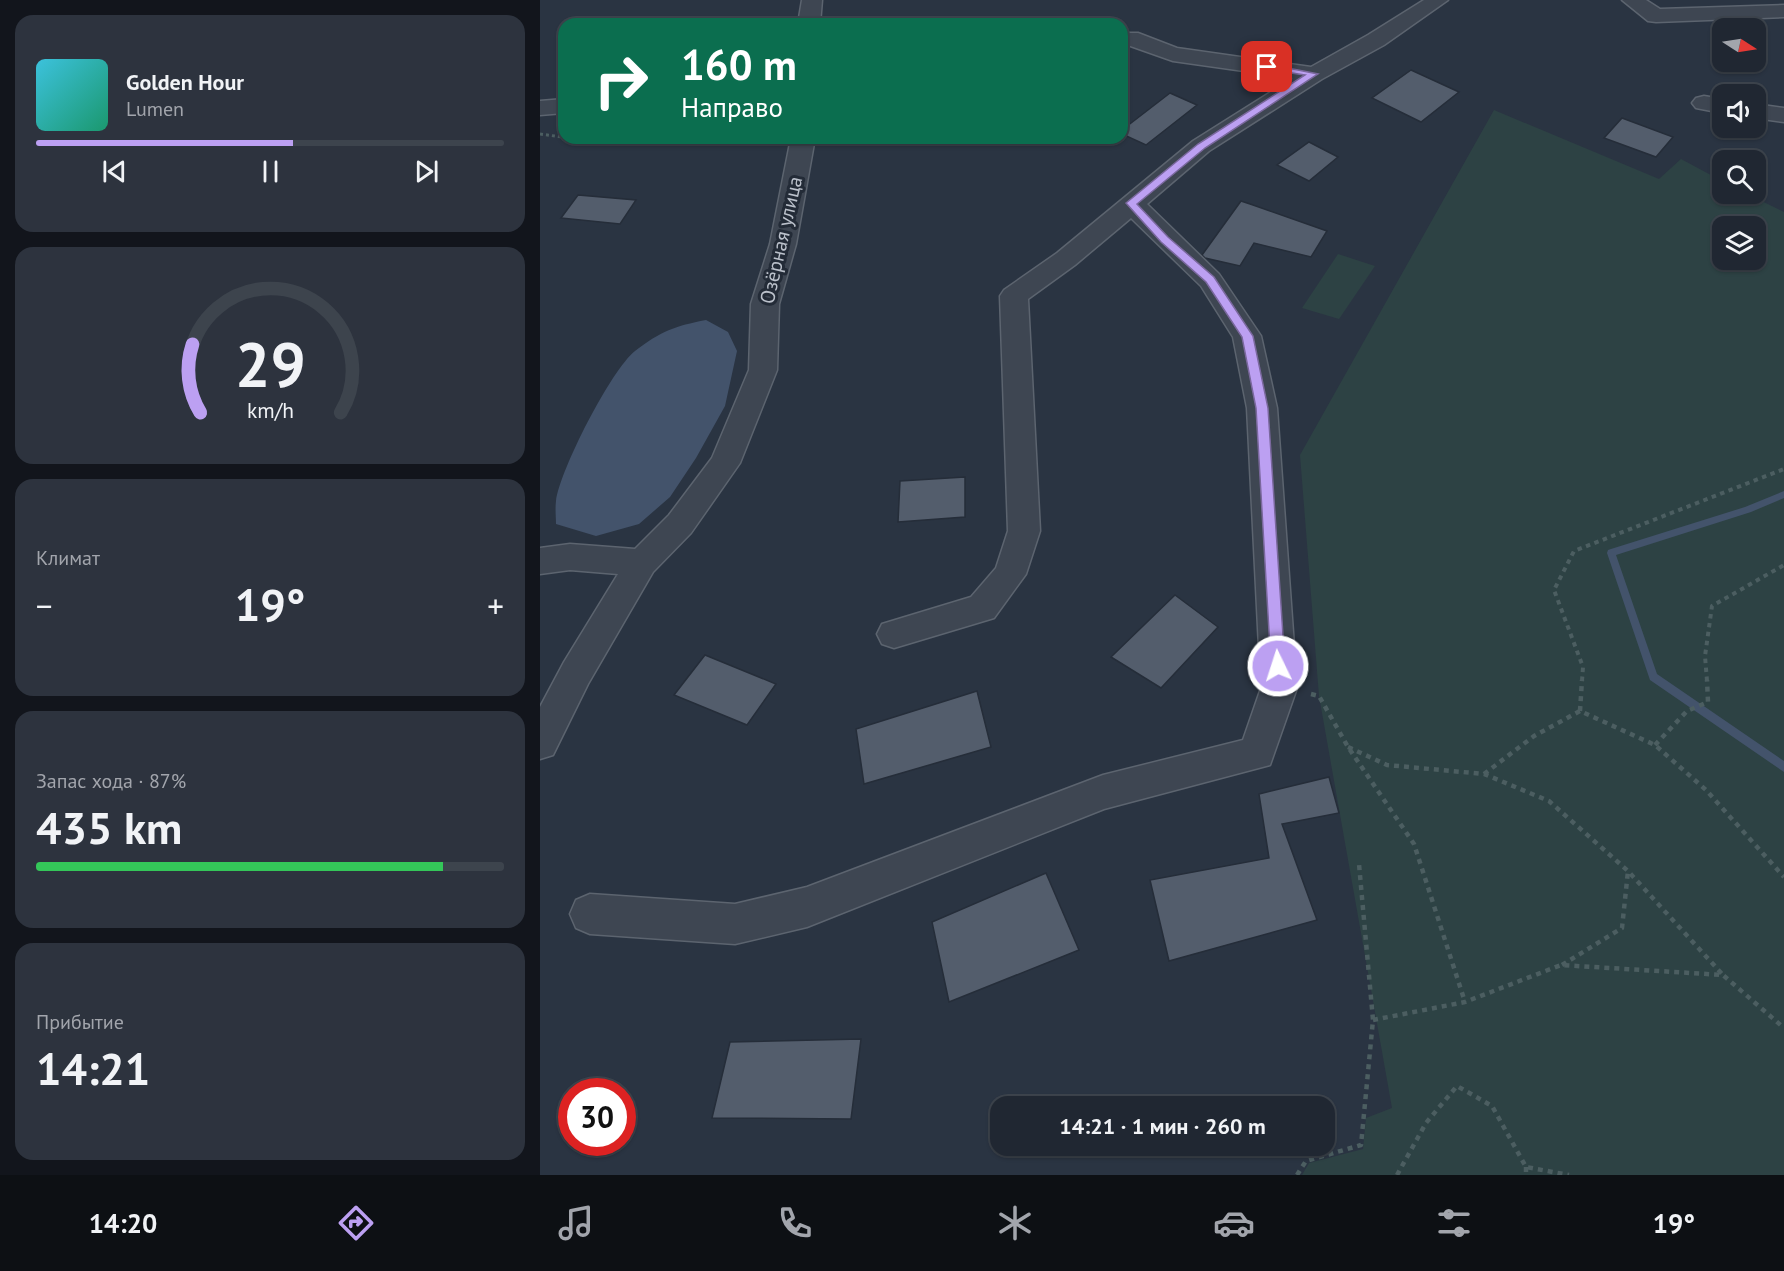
<!DOCTYPE html>
<html lang="ru">
<meta charset="utf-8">
<style>
body{margin:0;font-family:"PT Sans",sans-serif;background:#2d333e;color:#f1f3f6;height:100vh;display:flex;flex-direction:column;font-size:22px;white-space:nowrap}
*{box-sizing:border-box;margin:0}
p{font-size:20px;color:#a2a5ac}
.icon{flex:none;width:33px;height:33px;fill:none;stroke:currentColor;stroke-width:2;stroke-linecap:round;stroke-linejoin:round}
.map{position:relative;flex:1;overflow:hidden}
.panel{display:flex;flex-direction:column;gap:15px;padding:15px;background:#12151c;width:540px}
.panel>*{flex:none}
.top-card{position:absolute;left:18px;top:18px;width:570px;height:126px;border-radius:18px;box-shadow:0 2px 4px #0004,0 0 0 2px #3d444d;background:#0b6e4f;color:#fff;overflow:hidden}
.needle{width:39px;rotate:102deg}
.controls{position:absolute;left:1172px;top:18px;display:grid;gap:12px}
.controls a{display:grid;place-items:center;width:54px;height:54px;border-radius:12px;background:#202732;box-shadow:0 2px 4px #0004,0 0 0 2px #3d444d;font-size:30px}
.speed{position:absolute;left:18px;top:1078px;display:flex;gap:12px;font-size:30px;font-weight:700;text-align:center}
.speed>*{display:grid;place-content:center;width:78px;height:78px;border-radius:50%;background:#202732;box-shadow:0 2px 4px #0004,0 0 0 2px #3d444d;line-height:1}
.speed .limit{border:9px solid #d22;background:#fff;color:#111}
.pin{position:absolute;display:grid;place-items:center;width:51px;height:51px;color:#fff;margin:-26px;border-radius:12px;box-shadow:0 3px 9px #0006}
.me{position:absolute;width:66px;margin:-33px;rotate:356deg;stroke-linejoin:round;filter:drop-shadow(0 0 4px #0008)}
.turn{display:flex;align-items:center;gap:21px;height:126px;padding:0 24px;font-size:27px}
.turn .icon{width:78px;height:78px;stroke-width:2.5}
.turn b{display:block;font-size:42px;line-height:51px}
.big{font-size:45px;font-weight:700;line-height:1.1}
.panel .widget{flex:1;display:flex;flex-direction:column;justify-content:center;gap:9px;min-width:0;padding:0 21px;border-radius:18px;background:#2d333e}
.panel .dial{align-items:center;gap:0}
.dial svg{height:156px;overflow:visible;fill:none;stroke:#3d444d;stroke-width:7;stroke-linecap:round;text-anchor:middle}
.dial text{fill:#f1f3f6;stroke:none}
.song{display:flex;align-items:center;gap:18px}
.cover{width:72px;height:72px;border-radius:9px;background:linear-gradient(135deg,hsl(190 70% 55%),hsl(160 70% 35%))}
.played{height:6px;border-radius:3px;background:linear-gradient(90deg,#bca0f2 55%,#3d444d 55%)}
.keys{display:flex;justify-content:space-around;direction:ltr}
.heat{display:flex;justify-content:space-between;align-items:center;font-size:33px;direction:ltr}
.charge{height:9px;border-radius:4px;background:linear-gradient(90deg,#34c759 87%,#3d444d 0)}
.trip{position:absolute;left:450px;top:1096px;width:345px;height:60px;border-radius:18px;background:#202732;box-shadow:0 2px 4px #0004,0 0 0 2px #3d444d;font-weight:700;line-height:60px;text-align:center}
.menu{display:flex;height:96px;justify-content:space-around;align-items:center;background:#0d1014;color:#a2a5ac}
.menu .icon{width:42px;height:42px}
.menu .current{color:#bca0f2}
.menu b{font-size:27px;color:#f1f3f6}
main{display:flex;flex:1;min-height:0}
.map>svg:first-child{display:block}
.green{fill:#2d4244;fill-rule:evenodd}
.water{fill:#43536b}
.lines{fill:none;stroke-linecap:round;stroke-linejoin:round}
.stream{fill:#43536b;fill-rule:evenodd}
.building{fill:#535d6c;stroke:#252d39;stroke-width:1.5}
.minor-casing{stroke:#5c646f;stroke-width:3}
.path-far2{stroke:#4c5e61;stroke-width:3;stroke-dasharray:3 3;stroke-linecap:butt}
.path-far1{stroke:#4c5e61;stroke-width:4;stroke-dasharray:4.5 4.5;stroke-linecap:butt}
.path{stroke:#4c5e61;stroke-width:4.5;stroke-dasharray:5 5;stroke-linecap:butt}
.minor{fill:#3e4652;fill-rule:evenodd}
.route{fill:#bca0f2;stroke:#7a689d;stroke-width:1.5}
.labels{text-anchor:middle;stroke-width:6;stroke-linejoin:round;paint-order:stroke}
.street-label{font-size:20px;fill:#bbc1cb;stroke:#232b37}
</style>
<main>
<section class="panel">
<div class="widget">
<div class="song"><i class="cover"></i><div><b>Golden Hour</b><p>Lumen</p></div></div>
<div class="played"></div>
<div class="keys"><svg class="icon" aria-label="previous" viewBox="0 0 24 24"><path d="M18 5L8 12l10 7zM5 5v14"/></svg><svg class="icon" aria-label="pause" viewBox="0 0 24 24"><path d="M8 5v14M16 5v14"/></svg><svg class="icon" aria-label="next" viewBox="0 0 24 24"><path d="M6 5l10 7-10 7zM19 5v14"/></svg></div>
</div>
<div class="widget dial"><svg viewBox="0 0 100 80">
<path d="M14 69A42 42 0 1 1 86 69"/>
<path d="M14 69A42 42 0 0 1 10 34" stroke="#bca0f2"/>
<text x="50" y="56" font-size="32" font-weight="700">29</text>
<text x="50" y="72" font-size="11">km/h</text>
</svg></div>
<div class="widget"><p>Климат</p>
<div class="heat"><a>−</a><b class="big">19°</b><a>+</a></div>
</div>
<div class="widget"><p>Запас хода · 87%</p><b class="big">435 km</b><div class="charge"></div></div>
<div class="widget"><p>Прибытие</p><b class="big">14:21</b></div>
</section>
<div class="map">
<svg width="1244" height="1175" viewBox="0 0 1244 1175">
<rect width="100%" height="100%" fill="#2a3442"/>
<!-- green -->
<g class="green">
<path d="M954,110L1119,179L1141,159L1182,181V194H1207L1244,212V1175H762L769,1163L823,1149L826,1118L852,1108L779,696L760,455ZM1182,226H1215V260H1182Z"/>
<polygon points="798,254 835,266 799,319 762,308"/>
</g>
<!-- water -->
<path class="water" d="M166,320L188,332L197,351L185,406L156,458L130,497L99,524L56,536L16,524C16,517 15,509 16,501C20,470 71,370 95,351C121,331 135,326 166,320Z"/>
<g class="lines">
<!-- stream -->
<polygon class="stream" points="1244,491 1244,498 1211,512 1076,555 1117,674 1244,761 1244,772 1110,680 1067,553 1068,550 1071,549 1205,507"/>
</g>
<!-- building -->
<g class="building">
<polygon points="871,70 919,92 881,122 832,98"/>
<polygon points="630,93 657,105 606,145 582,134 582,130"/>
<polygon points="1082,118 1133,137 1116,157 1064,138"/>
<polygon points="769,142 798,157 769,181 737,165"/>
<polygon points="38,195 96,200 80,224 21,218"/>
<polygon points="701,201 713,205 787,231 771,257 714,243 700,266 665,258 662,255"/>
<polygon points="425,477 425,517 358,522 360,481"/>
<polygon points="635,595 678,627 621,688 571,657"/>
<polygon points="165,655 236,684 207,725 134,695"/>
<polygon points="437,691 451,747 324,784 316,729"/>
<polygon points="789,777 799,813 742,824 777,920 629,961 610,880 729,858 719,794"/>
<polygon points="506,873 539,950 409,1002 392,922"/>
<polygon points="321,1039 311,1119 172,1118 190,1042"/>
</g>
<g class="lines">
<!-- minor casing -->
<g class="minor-casing">
<g id="minor">
<polygon points="262,0 282,0 280,24 258,24"/>
<polygon points="884,0 908,0 844,45 782,79 669,151 607,204 679,274 721,336 737,408 757,688 730,765 564,809 267,927 195,944 50,934 36,928 30,914 36,900 50,894 195,904 267,887 563,775 703,740 721,688 707,408 693,337 661,286 591,218 535,265 488,299 500,531 486,574 454,618 354,648 342,644 337,634 342,624 431,597 456,568 468,531 460,296 464,290 517,253 653,141 753,78 633,61 582,43 582,33 598,33 637,48 771,67 828,35"/>
<polygon points="1082,0 1106,0 1120,9 1244,5 1244,17 1116,22 1108,21"/>
<polygon points="1164,96 1182,99 1182,113 1156,108 1152,103 1156,98"/>
<polygon points="24,99 24,113 0,115 0,101"/>
<polygon points="1215,104 1244,108 1244,122 1215,118"/>
<polygon points="251,138 275,138 256,244 239,304 237,370 200,463 151,533 113,572 48,684 13,755 0,759 0,707 24,662 78,574 30,570 0,574 0,548 30,544 95,549 129,515 172,458 209,370 211,304 230,244"/>
</g>
</g>
<!-- path-far2 -->
<polyline class="path-far2" points="0,134 44,140 162,138"/>
<!-- path-far1 -->
<g class="path-far1">
<polyline points="1042,681 1043,667 1014,590 1034,551 1244,469"/>
<polyline points="1167,681 1165,656 1172,606 1244,565"/>
</g>
<!-- path -->
<g class="path">
<polyline points="771,694 779,696 808,747 874,844 925,1002"/>
<polyline points="1040,711 1042,680"/>
<polyline points="1115,745 1147,711 1168,702 1167,680"/>
<polyline points="808,747 847,765 944,774 1009,801 1088,871 1183,975"/>
<polyline points="944,774 994,736 1040,711 1115,745 1166,790 1244,877"/>
<polyline points="1022,965 1082,928 1088,871"/>
<polyline points="833,1020 925,1002 1021,965 1183,975 1244,1028"/>
<polyline points="986,1167 986,1175"/>
<polyline points="757,1175 766,1161 821,1145 833,1020 819,864"/>
<polyline points="857,1175 886,1123 917,1086 952,1106 986,1167 1029,1175"/>
</g>
<!-- minor -->
<use href="#minor" class="minor"/>
</g>
<!-- route -->
<polygon class="route" points="727,64 778,74 665,148 597,204 628,237 674,277 713,336 728,408 745,666 738,673 731,666 716,408 702,337 666,282 621,242 586,203 658,144 765,75 724,69 722,67"/>
<g class="labels">
<!-- street labels -->
<g class="street-label">
<text transform="translate(241 240) rotate(-77)" y="7">Озёрная улица</text>
</g>
</g>
</svg>
<div class="controls">
<a><svg class="needle" viewBox="-14 -14 28 28"><path d="M0-13l5 13h-10z" fill="#e53935"/><path d="M0 13l5-13h-10z" fill="#a2a5ac"/></svg></a>
<a><svg class="icon" aria-label="sound" viewBox="0 0 24 24"><path d="M4 9h4l5-4v14l-5-4H4zM17 9q2 3 0 6"/></svg></a>
<a><svg class="icon" aria-label="search" viewBox="0 0 24 24"><circle cx="10" cy="10" r="6"/><path d="M15 15l6 6"/></svg></a>
<a><svg class="icon" aria-label="layers" viewBox="0 0 24 24"><path d="M12 4l9 5-9 5-9-5zM3 14l9 5 9-5"/></svg></a>
</div>
<div class="speed"><div class="limit">30</div></div>
<div class="pin" style="left:727px;top:67px;background:#d93025"><svg class="icon" aria-label="arrive" viewBox="0 0 24 24"><path d="M6 21V4h12l-3 4 3 4H6"/></svg></div>
<svg class="me" style="left:738px;top:666px" viewBox="-20 -20 40 40"><circle r="17" fill="#bca0f2" stroke="#fff" stroke-width="3"/><path d="M0-11L8 9 0 5-8 9z" fill="#fff"/></svg>
<div class="trip">14:21 · 1 мин · 260 m</div>
<div class="top-card">
<div class="turn"><svg class="icon" aria-label="right" viewBox="0 0 24 24"><path d="M7 20v-9h11M14 6l5 5-5 5"/></svg><div><b>160 m</b>Направо</div></div>
</div>
</div>
</main>
<nav class="menu">
<b>14:20</b>
<svg class="icon current" aria-label="directions" viewBox="0 0 24 24"><path d="M12 3l9 9-9 9-9-9zM9 14v-3h6M13 9l2 2-2 2"/></svg>
<svg class="icon" aria-label="music" viewBox="0 0 24 24"><path d="M9 18V5l10-2v13"/><circle cx="6" cy="18" r="3"/><circle cx="16" cy="16" r="3"/></svg>
<svg class="icon" aria-label="phone" viewBox="0 0 24 24"><path d="M5 4h4l2 5-3 2q2 4 5 5l2-3 5 2v4C11 20 4 13 5 4z"/></svg>
<svg class="icon" aria-label="climate" viewBox="0 0 24 24"><path d="M12 3v18M4 7l16 10M4 17L20 7"/></svg>
<svg class="icon" aria-label="car" viewBox="0 0 24 24"><path d="M5 17H2v-5l4-1 3-4h7l3 4 3 1v5h-3M9 17h6M6 11h13"/><circle cx="7" cy="17" r="2"/><circle cx="17" cy="17" r="2"/></svg>
<svg class="icon" aria-label="filters" viewBox="0 0 24 24"><path d="M4 7h16M4 17h16"/><circle cx="9" cy="7" r="2"/><circle cx="15" cy="17" r="2"/></svg>
<b>19°</b>
</nav>
